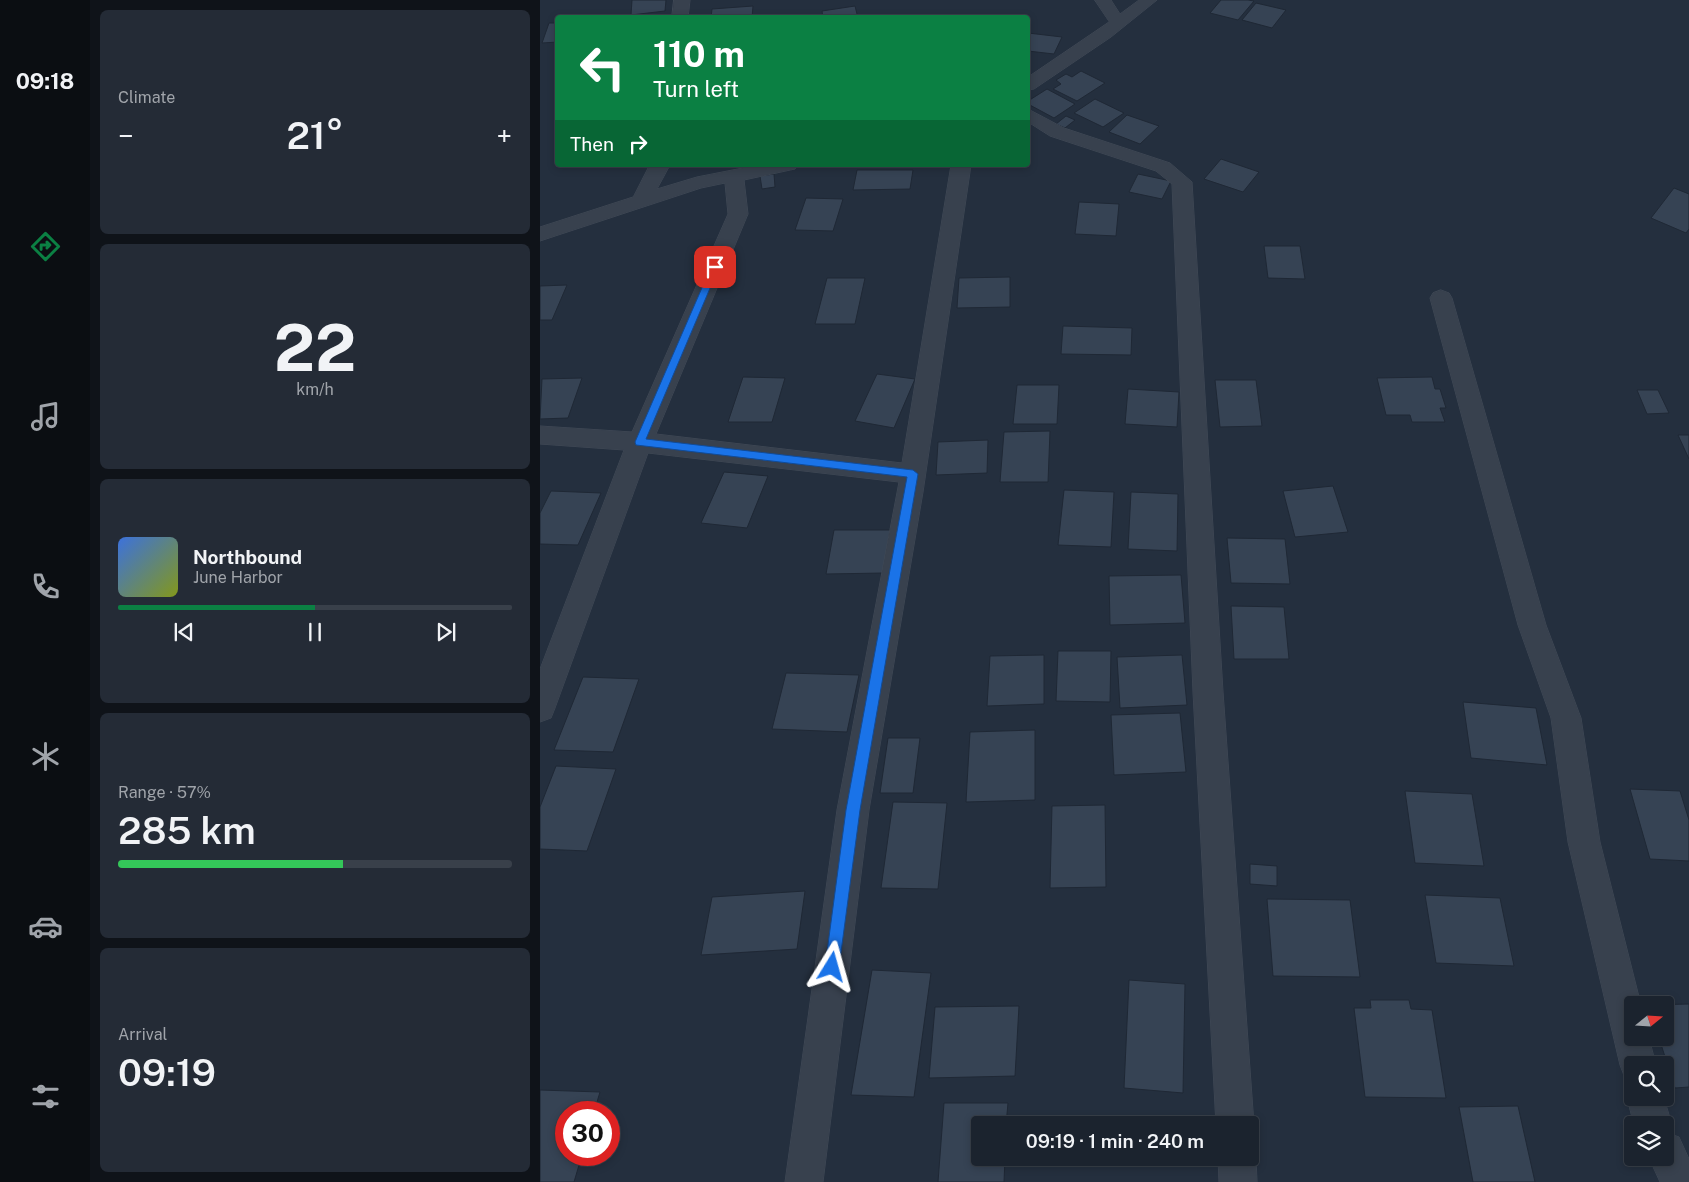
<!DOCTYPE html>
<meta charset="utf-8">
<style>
body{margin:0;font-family:"Public Sans",sans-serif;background:#242b36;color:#f1f3f6;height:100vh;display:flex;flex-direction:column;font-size:19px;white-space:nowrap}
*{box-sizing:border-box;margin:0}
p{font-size:16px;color:#a0a4aa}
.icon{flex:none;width:28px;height:28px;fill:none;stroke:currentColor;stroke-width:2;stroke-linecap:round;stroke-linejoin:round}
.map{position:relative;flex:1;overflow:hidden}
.drawer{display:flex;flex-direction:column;gap:10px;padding:10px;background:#0f1319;width:450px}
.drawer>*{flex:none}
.guide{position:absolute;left:15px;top:15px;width:475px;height:152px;border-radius:5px;box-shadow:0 2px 8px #0003,0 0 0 1px #39404a;background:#0b8043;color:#fff;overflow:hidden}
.needle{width:32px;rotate:72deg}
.buttons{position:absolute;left:1084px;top:996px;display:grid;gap:10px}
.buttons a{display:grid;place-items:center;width:50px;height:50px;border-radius:5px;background:#1b232e;box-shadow:0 2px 8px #0003,0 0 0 1px #39404a;font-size:25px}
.speed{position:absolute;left:15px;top:1101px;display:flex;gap:10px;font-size:25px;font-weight:700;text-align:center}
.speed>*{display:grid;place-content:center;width:65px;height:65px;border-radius:50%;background:#1b232e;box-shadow:0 2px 8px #0003,0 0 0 1px #39404a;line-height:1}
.speed .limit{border:8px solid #d22;background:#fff;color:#111}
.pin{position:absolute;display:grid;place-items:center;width:42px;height:42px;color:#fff;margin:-21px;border-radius:10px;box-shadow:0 2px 8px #0006}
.me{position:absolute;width:55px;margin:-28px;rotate:8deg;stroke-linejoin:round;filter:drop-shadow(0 0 4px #0008)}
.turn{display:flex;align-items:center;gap:18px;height:105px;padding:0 15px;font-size:22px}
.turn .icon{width:65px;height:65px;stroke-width:2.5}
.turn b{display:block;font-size:35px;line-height:42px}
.then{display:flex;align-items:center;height:48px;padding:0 15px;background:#0003;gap:10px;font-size:19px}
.big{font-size:38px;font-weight:600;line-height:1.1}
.drawer .card{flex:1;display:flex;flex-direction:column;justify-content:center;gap:8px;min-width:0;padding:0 18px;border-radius:8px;background:#242b36}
.drawer .dial{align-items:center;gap:0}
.dial b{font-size:65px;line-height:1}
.song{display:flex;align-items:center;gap:15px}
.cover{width:60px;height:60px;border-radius:8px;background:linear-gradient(135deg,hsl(220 70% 55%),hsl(70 70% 35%))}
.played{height:5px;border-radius:2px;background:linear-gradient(90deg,#0b8043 50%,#39404a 50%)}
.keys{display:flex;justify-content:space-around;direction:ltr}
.heat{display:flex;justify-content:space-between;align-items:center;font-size:28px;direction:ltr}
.charge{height:8px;border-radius:4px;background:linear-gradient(90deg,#34c759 57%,#39404a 0)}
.trip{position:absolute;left:431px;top:1116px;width:288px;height:50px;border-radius:5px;background:#1b232e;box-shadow:0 2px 8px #0003,0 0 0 1px #39404a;font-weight:600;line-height:50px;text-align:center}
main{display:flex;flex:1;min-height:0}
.dock{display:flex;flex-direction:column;width:90px;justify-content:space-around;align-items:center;background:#0b0e12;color:#a0a4aa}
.dock .icon{width:35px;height:35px}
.dock .selected{color:#0b8043}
.dock b{font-size:22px;color:#f1f3f6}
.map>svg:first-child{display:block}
.building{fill:#364354;stroke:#1f2835}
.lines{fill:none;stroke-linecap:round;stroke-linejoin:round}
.street-casing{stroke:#414a57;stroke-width:1}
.street{fill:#38414e;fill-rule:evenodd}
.route{fill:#1a73e8;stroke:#114b97}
</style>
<main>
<nav class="dock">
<b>09:18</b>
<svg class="icon selected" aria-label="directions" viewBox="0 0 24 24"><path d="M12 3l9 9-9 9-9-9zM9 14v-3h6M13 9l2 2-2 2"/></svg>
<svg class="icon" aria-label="music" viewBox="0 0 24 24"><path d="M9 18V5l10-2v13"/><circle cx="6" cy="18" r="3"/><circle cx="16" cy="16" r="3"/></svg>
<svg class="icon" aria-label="phone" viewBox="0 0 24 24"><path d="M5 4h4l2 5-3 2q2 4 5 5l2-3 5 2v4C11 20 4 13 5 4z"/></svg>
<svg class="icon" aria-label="climate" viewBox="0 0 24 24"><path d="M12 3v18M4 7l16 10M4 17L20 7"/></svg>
<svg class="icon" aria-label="car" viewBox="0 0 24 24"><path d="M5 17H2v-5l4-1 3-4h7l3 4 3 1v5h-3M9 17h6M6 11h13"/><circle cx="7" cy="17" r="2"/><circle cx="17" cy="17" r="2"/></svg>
<svg class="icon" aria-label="filters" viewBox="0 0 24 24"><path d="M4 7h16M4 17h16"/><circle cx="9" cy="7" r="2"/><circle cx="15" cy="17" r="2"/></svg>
</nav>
<section class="drawer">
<div class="card"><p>Climate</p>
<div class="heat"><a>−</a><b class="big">21°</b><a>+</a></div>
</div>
<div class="card dial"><b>22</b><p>km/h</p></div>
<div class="card">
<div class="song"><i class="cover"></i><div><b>Northbound</b><p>June Harbor</p></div></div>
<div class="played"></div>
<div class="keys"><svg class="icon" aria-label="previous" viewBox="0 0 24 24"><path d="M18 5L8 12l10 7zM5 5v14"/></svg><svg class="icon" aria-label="pause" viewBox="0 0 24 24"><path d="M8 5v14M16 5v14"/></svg><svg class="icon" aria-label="next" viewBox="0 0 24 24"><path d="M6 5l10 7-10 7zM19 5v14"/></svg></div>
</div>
<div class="card"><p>Range · 57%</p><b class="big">285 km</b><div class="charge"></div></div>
<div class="card"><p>Arrival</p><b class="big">09:19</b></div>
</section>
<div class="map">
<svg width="1149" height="1182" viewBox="0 0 1149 1182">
<rect width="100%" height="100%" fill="#242f3e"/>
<!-- building -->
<g class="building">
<polygon points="92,0 126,0 125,11 91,15"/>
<polygon points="681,0 708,0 714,1 698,20 670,13"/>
<polygon points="716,3 746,10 732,28 702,20"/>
<polygon points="213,6 212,18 171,18 172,9"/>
<polygon points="315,6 318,18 283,18 282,11"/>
<polygon points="9,23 18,23 18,42 2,43"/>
<polygon points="488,33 522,37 514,54 488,51"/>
<polygon points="541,71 565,83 537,101 513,89 521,84 516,80 526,74 532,77"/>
<polygon points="507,89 535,104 514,118 488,104 488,101"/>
<polygon points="555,99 584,113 563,127 534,113"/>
<polygon points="587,115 619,126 600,144 569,132"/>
<polygon points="526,116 535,120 525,128 516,124"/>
<polygon points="681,159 719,172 703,192 664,179"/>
<polygon points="317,170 373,170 370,189 313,190"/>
<polygon points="234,174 235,187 222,189 220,176"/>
<polygon points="598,174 631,181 622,199 589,192"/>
<polygon points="1134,188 1149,194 1149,229 1146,233 1111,218"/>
<polygon points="266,198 303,199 293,231 255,230"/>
<polygon points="539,202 579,204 576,236 535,234"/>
<polygon points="724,246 760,246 765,279 728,278"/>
<polygon points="470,277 470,307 417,308 419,278"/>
<polygon points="287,278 325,278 315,324 275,324"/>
<polygon points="27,285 12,320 0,320 0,286"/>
<polygon points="523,326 592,328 591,355 521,354"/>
<polygon points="337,374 375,379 354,428 315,421"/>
<polygon points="203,377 245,378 232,422 188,422"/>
<polygon points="892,377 895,389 900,389 906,408 900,408 905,422 872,422 870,415 846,415 837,378"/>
<polygon points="42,378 28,418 0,419 2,379"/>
<polygon points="675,380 716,380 722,426 680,427"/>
<polygon points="477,385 519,385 517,424 473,424"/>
<polygon points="588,389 639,392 637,427 585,424"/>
<polygon points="1097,390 1118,390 1129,413 1107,414"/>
<polygon points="510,431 508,482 460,482 464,432"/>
<polygon points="1138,435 1149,435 1149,459"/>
<polygon points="448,440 447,473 396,475 398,442"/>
<polygon points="184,472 228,476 207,528 161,523"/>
<polygon points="793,486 808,532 755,537 743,491"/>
<polygon points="524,490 574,492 571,547 518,545"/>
<polygon points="11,491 61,493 38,545 0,544 0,513"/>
<polygon points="591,492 638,494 637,551 588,549"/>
<polygon points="294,530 350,530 343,573 286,574"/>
<polygon points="687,538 745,539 750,584 691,583"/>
<polygon points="641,575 645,623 570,625 569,576"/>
<polygon points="691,606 744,607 749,659 694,659"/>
<polygon points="518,651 571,651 570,702 516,701"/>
<polygon points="504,655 504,704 447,706 450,656"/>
<polygon points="642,655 647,705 580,708 577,657"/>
<polygon points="246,673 319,675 307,732 232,729"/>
<polygon points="43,677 99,679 73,752 14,750"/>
<polygon points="923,702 996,708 1007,765 931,758"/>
<polygon points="640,713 646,772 574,775 571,715"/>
<polygon points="495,730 495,800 426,802 430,732"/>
<polygon points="348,738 380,738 373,793 340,793"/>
<polygon points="16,766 76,769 47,851 0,849 0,807"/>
<polygon points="1090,789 1140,791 1149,820 1149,861 1110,859"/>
<polygon points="865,791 932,794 944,866 875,863"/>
<polygon points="353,802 407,803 398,889 341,888"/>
<polygon points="565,805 566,887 510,888 512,806"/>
<polygon points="710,864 737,866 737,886 710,884"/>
<polygon points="265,891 257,949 161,955 172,897"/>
<polygon points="885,895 960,898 974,966 896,963"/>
<polygon points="727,899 810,900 820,977 733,976"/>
<polygon points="332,970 391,973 374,1097 311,1095"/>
<polygon points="589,980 645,984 643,1093 584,1088"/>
<polygon points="830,1000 869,1000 871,1009 892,1010 906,1098 825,1097 814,1008 831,1008"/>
<polygon points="1149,1004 1149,1087 1135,1088 1119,1038 1125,1038 1125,1005 1109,1005"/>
<polygon points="479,1006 475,1076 389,1078 395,1007"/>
<polygon points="0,1090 60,1092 54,1112 26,1112 26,1155 42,1155 34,1182 0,1182"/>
<polygon points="404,1103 468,1103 466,1125 440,1125 440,1158 465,1158 464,1182 398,1182"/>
<polygon points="978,1106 995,1182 933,1182 919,1107"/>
</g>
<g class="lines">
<!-- street casing -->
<g class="street-casing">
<g id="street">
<polygon points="134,0 150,0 148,18 132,18"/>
<polygon points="555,0 571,0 580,14 599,0 617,0 571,37 494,89 488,90 488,77 569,22"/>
<polygon points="488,109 524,128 630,163 652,182 683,692 714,1125 710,1134 710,1125 676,1125 653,692 632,184 616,171 510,136 488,122"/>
<polygon points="110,165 130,165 117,189 157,177 218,165 258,165 255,169 204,180 208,214 116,434 362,463 411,165 431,165 383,492 329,810 283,1182 245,1182 297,810 359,482 108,453 15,708 11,718 0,722 0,669 84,450 0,444 0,426 92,432 188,214 185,183 161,188 0,241 0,227 93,197"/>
<polygon points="901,290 909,293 912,298 1006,625 1041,718 1060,842 1101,1005 1092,1005 1092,1038 1109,1038 1116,1065 1092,1065 1092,1081 1085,1078 1080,1065 1028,842 1011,718 978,625 890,298 893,293"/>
<polygon points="1092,1086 1092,1098 1124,1098 1132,1125 1128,1133 1139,1137 1149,1159 1149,1182 1120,1182 1109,1158 1125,1158 1125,1125 1094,1125 1087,1098"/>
<polygon points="711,1144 716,1158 717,1182 679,1182 678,1158 710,1158"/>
</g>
</g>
<!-- street -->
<use href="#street" class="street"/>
</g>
<!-- route -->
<polygon class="route" points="175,264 179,267 106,439 373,470 378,474 320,810 299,967 297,972 292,974 287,972 285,967 306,810 367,477 96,445 95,442 171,267"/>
</svg>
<div class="buttons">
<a><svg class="needle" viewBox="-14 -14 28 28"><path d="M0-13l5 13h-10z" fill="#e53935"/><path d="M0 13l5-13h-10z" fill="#a0a4aa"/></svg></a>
<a><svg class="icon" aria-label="search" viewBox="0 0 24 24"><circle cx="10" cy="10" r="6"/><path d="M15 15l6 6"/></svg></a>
<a><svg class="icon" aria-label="layers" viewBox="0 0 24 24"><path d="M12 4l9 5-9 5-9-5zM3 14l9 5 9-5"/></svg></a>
</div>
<div class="speed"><div class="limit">30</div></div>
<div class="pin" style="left:175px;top:267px;background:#d93025"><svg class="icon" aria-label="arrive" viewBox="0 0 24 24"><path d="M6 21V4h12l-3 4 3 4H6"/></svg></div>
<svg class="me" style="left:292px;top:967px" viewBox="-20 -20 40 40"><path d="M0-17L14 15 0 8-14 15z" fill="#1a73e8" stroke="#fff" stroke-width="4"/></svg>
<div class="trip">09:19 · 1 min · 240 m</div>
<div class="guide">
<div class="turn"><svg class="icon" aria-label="left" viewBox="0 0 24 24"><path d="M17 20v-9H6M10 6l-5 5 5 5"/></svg><div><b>110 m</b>Turn left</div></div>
<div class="then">Then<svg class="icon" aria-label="right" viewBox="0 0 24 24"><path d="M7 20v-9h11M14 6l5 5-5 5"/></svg></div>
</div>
</div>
</main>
